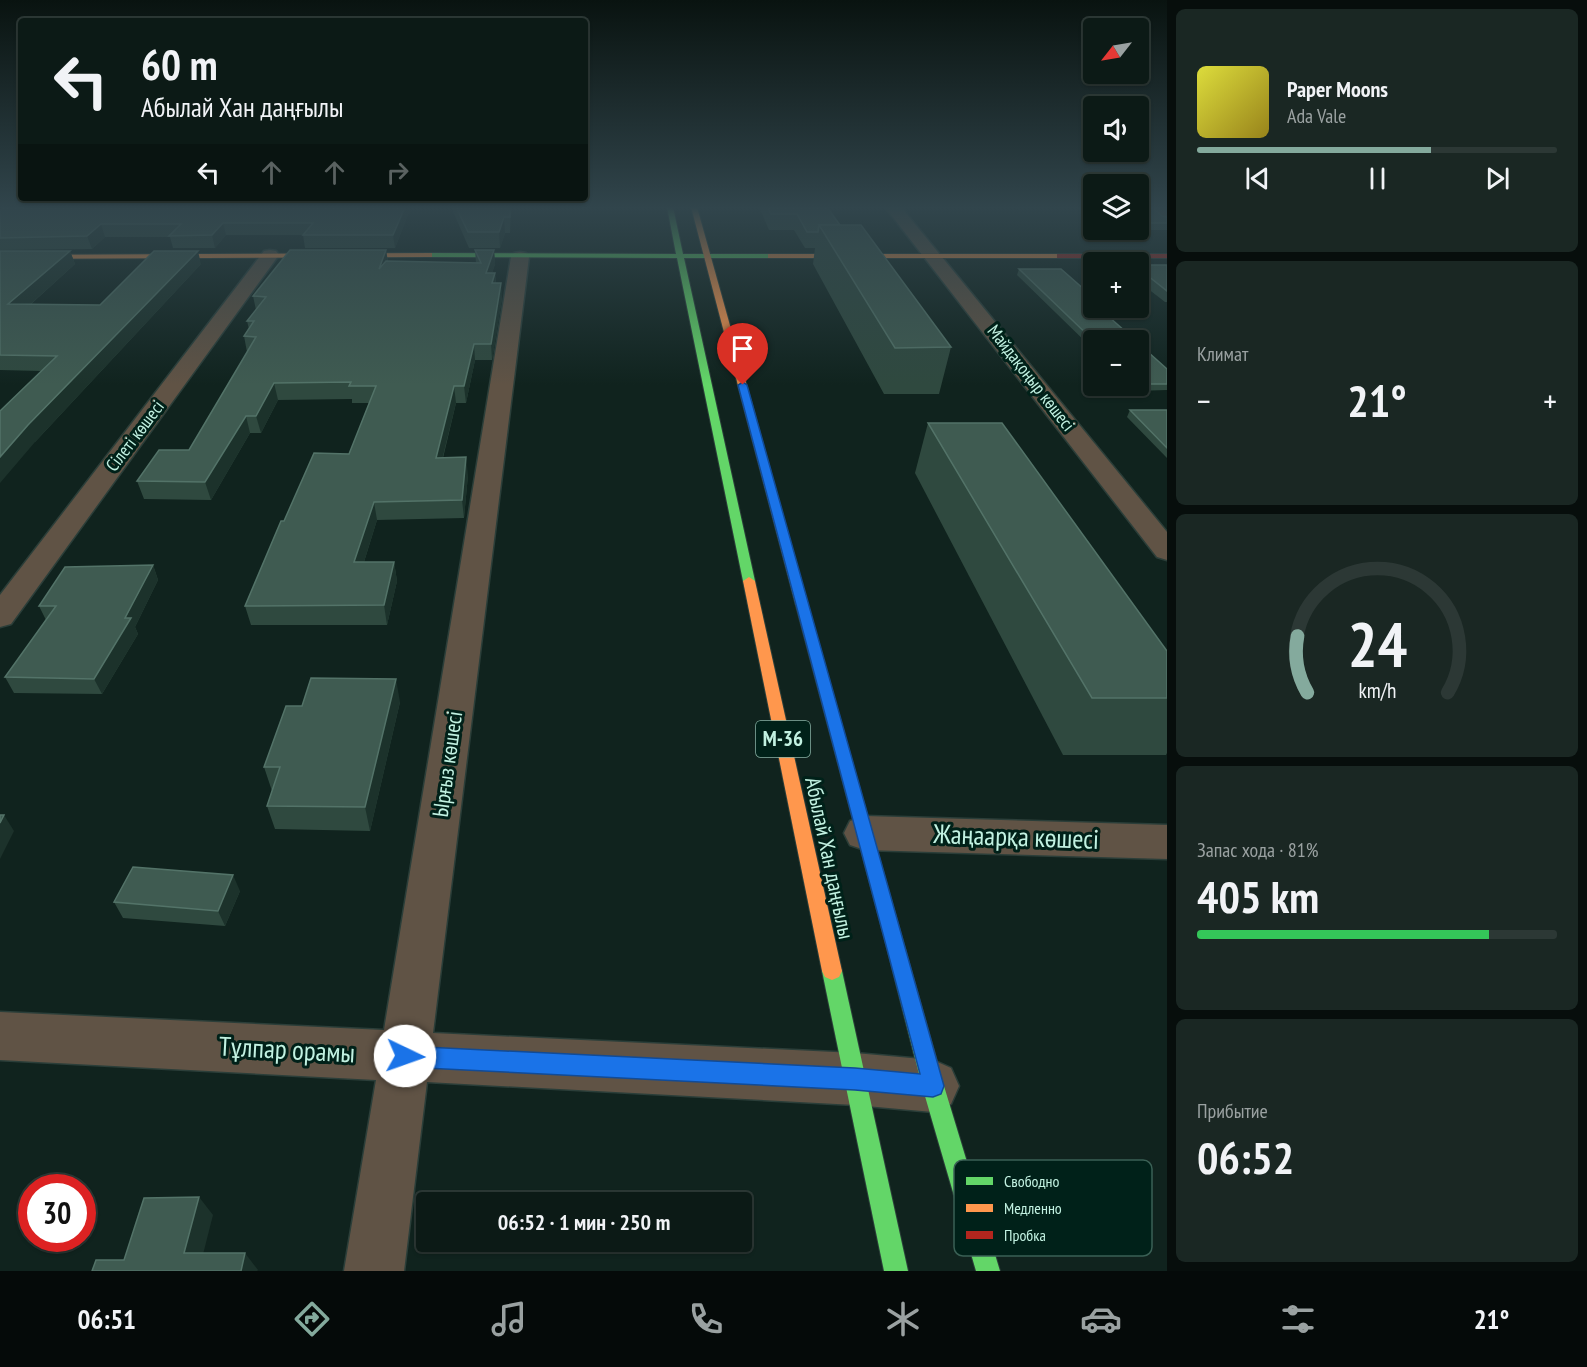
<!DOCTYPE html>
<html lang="ru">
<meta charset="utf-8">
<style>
body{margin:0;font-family:"PT Sans Narrow",sans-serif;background:#1a2723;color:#f1f3f6;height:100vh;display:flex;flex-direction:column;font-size:22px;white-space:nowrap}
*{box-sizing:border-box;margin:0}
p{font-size:20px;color:#9aa1a1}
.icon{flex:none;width:33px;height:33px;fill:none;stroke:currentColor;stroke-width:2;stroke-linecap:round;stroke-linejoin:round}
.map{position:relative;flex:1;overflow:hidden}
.panel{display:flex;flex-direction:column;gap:9px;padding:9px;background:#070e0c;width:420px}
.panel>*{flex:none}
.top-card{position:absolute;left:18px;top:18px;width:570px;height:183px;border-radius:6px;box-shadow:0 2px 4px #0004,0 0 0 2px #2c3835;background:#0c1a16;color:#f1f3f6;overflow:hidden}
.needle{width:39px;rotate:239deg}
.fabs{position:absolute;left:1083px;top:18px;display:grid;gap:12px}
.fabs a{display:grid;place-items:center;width:66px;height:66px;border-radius:6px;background:#0c1a16;box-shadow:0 2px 4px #0004,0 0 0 2px #2c3835;font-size:30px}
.speed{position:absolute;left:18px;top:1174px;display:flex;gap:12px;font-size:30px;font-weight:700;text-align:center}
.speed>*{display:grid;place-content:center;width:78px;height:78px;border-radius:50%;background:#0c1a16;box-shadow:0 2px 4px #0004,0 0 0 2px #2c3835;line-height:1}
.speed .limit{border:9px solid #d22;background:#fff;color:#111}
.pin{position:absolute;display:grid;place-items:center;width:51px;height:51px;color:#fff;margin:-62px -26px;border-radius:50% 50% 50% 0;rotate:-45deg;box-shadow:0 0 6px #0007}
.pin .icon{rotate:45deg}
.me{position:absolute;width:66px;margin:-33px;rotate:93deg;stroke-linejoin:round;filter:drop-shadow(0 0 4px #0008)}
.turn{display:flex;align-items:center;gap:21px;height:126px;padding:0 24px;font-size:27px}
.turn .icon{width:78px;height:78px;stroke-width:2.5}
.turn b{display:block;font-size:42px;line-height:51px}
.lanes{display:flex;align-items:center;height:57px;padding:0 24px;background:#0003;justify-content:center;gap:30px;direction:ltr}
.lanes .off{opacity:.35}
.big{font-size:45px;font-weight:800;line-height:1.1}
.panel .tile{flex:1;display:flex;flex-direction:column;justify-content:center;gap:9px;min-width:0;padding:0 21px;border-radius:9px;background:#1a2723}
.panel .dial{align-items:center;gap:0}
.dial svg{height:156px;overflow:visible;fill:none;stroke:#2c3835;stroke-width:7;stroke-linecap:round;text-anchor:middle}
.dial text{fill:#f1f3f6;stroke:none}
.song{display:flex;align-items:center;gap:18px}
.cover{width:72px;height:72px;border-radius:9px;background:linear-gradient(135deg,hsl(60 70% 55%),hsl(50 70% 35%))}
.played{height:6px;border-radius:3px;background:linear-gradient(90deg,#84aa9d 65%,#2c3835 65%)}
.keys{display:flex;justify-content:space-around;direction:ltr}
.heat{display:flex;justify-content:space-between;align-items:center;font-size:33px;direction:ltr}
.charge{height:9px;border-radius:4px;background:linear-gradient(90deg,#34c759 81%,#2c3835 0)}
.trip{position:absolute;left:416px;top:1192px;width:336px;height:60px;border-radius:6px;background:#0c1a16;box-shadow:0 2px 4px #0004,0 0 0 2px #2c3835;font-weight:800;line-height:60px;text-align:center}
.dock{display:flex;height:96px;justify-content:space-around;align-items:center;background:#050a09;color:#9aa1a1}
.dock .icon{width:42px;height:42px}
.dock .selected{color:#84aa9d}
.dock b{font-size:27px;color:#f1f3f6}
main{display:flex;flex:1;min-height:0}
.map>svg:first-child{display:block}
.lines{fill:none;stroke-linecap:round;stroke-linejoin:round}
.street-casing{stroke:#2b3e39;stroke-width:3}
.fast-casing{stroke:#2b3e39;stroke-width:2}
.slow-casing{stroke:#2b3e39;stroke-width:2}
.jam-casing{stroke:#2b3e39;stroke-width:2}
.street{fill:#605345;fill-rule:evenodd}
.fast{fill:#63d668;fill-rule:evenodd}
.slow{fill:#ff974d;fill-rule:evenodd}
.jam{fill:#b3261e;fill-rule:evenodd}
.wall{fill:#2f493f}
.shaded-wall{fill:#1c322b}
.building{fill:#3f5b51;stroke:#537368;stroke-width:1.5}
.route{fill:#1a73e8;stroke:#114b97;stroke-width:1.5}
.labels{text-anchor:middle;stroke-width:6;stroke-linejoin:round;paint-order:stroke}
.far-street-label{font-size:18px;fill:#c2f2e2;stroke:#002119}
.shield{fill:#002119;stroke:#88b3a6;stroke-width:1.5}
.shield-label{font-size:21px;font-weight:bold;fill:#c2f2e2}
.street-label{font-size:22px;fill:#c2f2e2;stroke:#002119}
.near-street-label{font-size:27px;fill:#c2f2e2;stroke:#002119}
.key{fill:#002119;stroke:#3a6055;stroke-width:1.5}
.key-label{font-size:16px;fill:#c2f2e2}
</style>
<main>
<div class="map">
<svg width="1167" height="1271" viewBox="0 0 1167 1271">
<rect width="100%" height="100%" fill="#10231e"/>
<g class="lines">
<!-- street casing -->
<g class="street-casing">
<g id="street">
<polygon points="885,207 901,207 1167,532 1167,560 1157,557"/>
<polygon points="1142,207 1161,207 1167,211 1167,223 1161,221"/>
<polygon points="270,250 276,251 279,255 276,259 11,624 0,627 0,595 264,251"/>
<polygon points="520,252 526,253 529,257 433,1033 855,1053 933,1060 951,1068 959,1086 951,1104 933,1112 855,1105 427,1082 404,1271 344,1271 376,1080 0,1060 0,1012 384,1030 511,257 514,253"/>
<polygon points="865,816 1167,825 1167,859 865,850 850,845 844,833 850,821"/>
</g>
</g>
<!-- fast casing -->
<g class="fast-casing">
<g id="fast">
<polygon points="667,207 673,207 683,254 771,254 775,256 771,258 684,258 755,581 749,585 743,581 677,258 429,257 425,255 429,253 676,254"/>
<polygon points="897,943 904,946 906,952 944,1086 1000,1271 976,1271 922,1086 888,952 890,946"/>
<polygon points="832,962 839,965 842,971 908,1271 884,1271 822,971 825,965"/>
</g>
</g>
<!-- slow casing -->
<g class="slow-casing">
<g id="slow">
<polygon points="691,207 697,207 807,602 806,605 796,605 795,602"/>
<polygon points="432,253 432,257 429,257 0,259 0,255"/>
<polygon points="768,254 1060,254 1064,256 1060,258 768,258"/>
<polygon points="749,577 755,581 842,971 839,977 832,980 825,977 822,971 743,581"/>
</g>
</g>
<!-- jam casing -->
<g class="jam-casing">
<g id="jam">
<polygon points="1060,254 1167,254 1167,258 1057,258 1057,254"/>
<polygon points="801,598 807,602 906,952 904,958 897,961 890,958 888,952 795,602"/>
</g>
</g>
<!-- street -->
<use href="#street" class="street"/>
<!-- fast -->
<use href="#fast" class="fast"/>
<!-- slow -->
<use href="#slow" class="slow"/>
<!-- jam -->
<use href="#jam" class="jam"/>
</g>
<!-- wall -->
<g class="wall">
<polygon points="5,207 411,207 395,248 305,248 303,235 226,235 215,248 173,248 170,237 105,237 92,249 0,250 0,210"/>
<polygon points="451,207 511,207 510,233 505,233 500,248 469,248"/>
<polygon points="759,207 827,207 840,225 951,347 939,394 884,394 813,264 815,248 805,248 794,230 769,230"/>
<polygon points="1076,207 1094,207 1094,220"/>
<polygon points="1138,207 1167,217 1167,230 1107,230 1138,230"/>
<polygon points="386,250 388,261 476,263 475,250 494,250 495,264 492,273 495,273 496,283 502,298 492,360 475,360 466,403 456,403 443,458 468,475 464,518 377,520 364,562 394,562 397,581 387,625 251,625 245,606 284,521 349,454 369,403 352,403 352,399 278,400 261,433 250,433 211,500 144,499 137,481 189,450 247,352 244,336 249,329 247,321 256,310 253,296"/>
<polygon points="0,251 70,251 75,264 30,305 100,305 201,264 35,442 42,371 0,370"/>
<polygon points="1138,265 1167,265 1167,302 1165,302 1138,281"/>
<polygon points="1019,269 1114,316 1113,320 1094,340 1094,350 1017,275"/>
<polygon points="1138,343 1167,369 1167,390 1135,391 1130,386 1138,386"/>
<polygon points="1130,410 1167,410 1167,458 1127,417"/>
<polygon points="928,423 1167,651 1167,753 1166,755 1063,755 915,473"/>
<polygon points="153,565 158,580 135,627 138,634 102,694 14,693 5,677 46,620 39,606"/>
<polygon points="400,702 370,831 275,829 267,806 272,791 264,767 302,706"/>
<polygon points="240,891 225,926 123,918 114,902"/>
</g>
<!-- shaded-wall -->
<g class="shaded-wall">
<polygon points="405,207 411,207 395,248 393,235"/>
<polygon points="510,207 511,207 510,233"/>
<polygon points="504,217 505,233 500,248 499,232"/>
<polygon points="223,223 226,235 215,248 212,235"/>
<polygon points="101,224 105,237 92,249 87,236"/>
<polygon points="386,250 388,264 379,269"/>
<polygon points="494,250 495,264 487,288 486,273"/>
<polygon points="70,251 75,264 14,319 8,304"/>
<polygon points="198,251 201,264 35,442 0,483 0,457 28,425"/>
<polygon points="495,273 496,288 492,283"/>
<polygon points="501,283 502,298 492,360 491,344"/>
<polygon points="474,344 475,360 466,403 464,386"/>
<polygon points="274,383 278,400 261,433 256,416"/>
<polygon points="454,386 456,403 438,476 436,458"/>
<polygon points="246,416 250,433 211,500 205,482"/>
<polygon points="466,457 468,475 464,518 462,500"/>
<polygon points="374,502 377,520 358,581 354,562"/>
<polygon points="394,562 397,581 387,625 384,605"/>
<polygon points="153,565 158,580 135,627 138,634 102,694 94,679"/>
<polygon points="396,679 400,702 370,831 365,807"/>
<polygon points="4,815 14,831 0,859 0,823"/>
<polygon points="233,875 240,891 225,926 218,911"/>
<polygon points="199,1197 213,1215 199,1270 184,1253"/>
<polygon points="245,1253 258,1270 257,1271 241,1271"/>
</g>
<!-- building -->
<g class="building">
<polygon points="5,207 405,207 393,235 303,235 313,223 223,223 212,235 169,236 181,224 101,224 87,236 0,238 0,210"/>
<polygon points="456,207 510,207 510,217 504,217 499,232 468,232"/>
<polygon points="767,207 827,207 840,225 819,225 818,232 807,232 797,214 771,214"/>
<polygon points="1088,207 1094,207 1094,211"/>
<polygon points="1138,207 1151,207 1162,216 1167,217 1167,223 1138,223"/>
<polygon points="819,225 861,225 951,347 895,348"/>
<polygon points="290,250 386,250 379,269 386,261 481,263 475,250 494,250 486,273 495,273 492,283 501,283 491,344 474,344 464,386 454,386 436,458 466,457 462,500 374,502 354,562 394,562 384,605 245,606 281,521 284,521 314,453 349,454 376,386 349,386 351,382 274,383 256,416 246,416 205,482 137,481 159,450 189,450 256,337 244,336 254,321 247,321 266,297 253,296"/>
<polygon points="0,251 70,251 8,304 100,305 154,251 198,251 28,425 0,457 0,411 57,356 0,355"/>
<polygon points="1138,265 1167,265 1167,291 1138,268"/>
<polygon points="1019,269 1061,269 1094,298 1094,308 1105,308 1114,316 1108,316 1135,340 1094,341"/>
<polygon points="1138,343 1167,369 1167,384 1138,384"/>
<polygon points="1130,410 1167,410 1167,448"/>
<polygon points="928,423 1002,423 1167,651 1167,698 1092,698"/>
<polygon points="153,565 125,618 131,618 94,679 5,677 56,606 39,606 65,567"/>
<polygon points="311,678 396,679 365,807 267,806 280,767 264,767 286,706 302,706"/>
<polygon points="0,815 4,815 0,823"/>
<polygon points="133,867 233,875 218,911 114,902"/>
<polygon points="199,1197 184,1253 245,1253 241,1271 92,1271 96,1260 124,1260 144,1198"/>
</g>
<!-- sky -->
<linearGradient id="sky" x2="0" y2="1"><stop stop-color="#091310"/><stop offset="0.54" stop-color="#31454c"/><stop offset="1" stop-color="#31454c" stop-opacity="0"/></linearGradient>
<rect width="1167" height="385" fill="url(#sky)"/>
<!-- route -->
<polygon class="route" points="743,382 747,385 944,1086 941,1094 933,1097 855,1090 405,1067 398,1064 395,1056 398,1049 405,1046 855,1068 920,1074 738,385"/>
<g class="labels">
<!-- far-street labels -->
<g class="far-street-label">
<text transform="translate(1031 378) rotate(52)" y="6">Майдақоңыр көшесі</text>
<text transform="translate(135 436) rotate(-53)" y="6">Сілеті көшесі</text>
</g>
<!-- shield labels -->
<rect class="shield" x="756" y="721" width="54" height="36" rx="4.5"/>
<g class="shield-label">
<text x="783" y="746">M-36</text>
</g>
<!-- street labels -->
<g class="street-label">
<text transform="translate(447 764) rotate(-82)" y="8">Ырғыз көшесі</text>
<text transform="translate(830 858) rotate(78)" y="8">Абылай Хан даңғылы</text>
</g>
<!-- near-street labels -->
<g class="near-street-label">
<text transform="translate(1016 837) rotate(2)" y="9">Жаңаарқа көшесі</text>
<text transform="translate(287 1050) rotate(3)" y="9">Тұлпар орамы</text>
</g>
</g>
<!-- legend -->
<rect x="954" y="1160" width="198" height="96" rx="9" class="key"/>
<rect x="966" y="1177" width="27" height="8" fill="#63d668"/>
<rect x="966" y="1204" width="27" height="8" fill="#ff974d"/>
<rect x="966" y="1231" width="27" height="8" fill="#b3261e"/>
<g class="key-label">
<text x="1004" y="1187">Свободно</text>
<text x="1004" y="1214">Медленно</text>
<text x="1004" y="1241">Пробка</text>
</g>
</svg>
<div class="fabs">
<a><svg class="needle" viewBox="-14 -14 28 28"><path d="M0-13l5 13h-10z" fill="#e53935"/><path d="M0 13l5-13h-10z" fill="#9aa1a1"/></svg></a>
<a><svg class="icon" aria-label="sound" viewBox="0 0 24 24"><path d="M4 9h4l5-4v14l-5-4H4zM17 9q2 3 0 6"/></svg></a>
<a><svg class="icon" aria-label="layers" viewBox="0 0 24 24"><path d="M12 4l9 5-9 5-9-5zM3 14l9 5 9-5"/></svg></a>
<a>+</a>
<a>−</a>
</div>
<div class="speed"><div class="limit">30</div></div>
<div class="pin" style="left:743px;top:385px;background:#d93025"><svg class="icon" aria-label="arrive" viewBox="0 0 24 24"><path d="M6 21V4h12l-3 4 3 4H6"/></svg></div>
<svg class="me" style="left:405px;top:1056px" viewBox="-20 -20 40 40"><circle r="19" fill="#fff"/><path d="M0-13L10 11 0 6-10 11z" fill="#1a73e8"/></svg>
<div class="trip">06:52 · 1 мин · 250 m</div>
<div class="top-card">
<div class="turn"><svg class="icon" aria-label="left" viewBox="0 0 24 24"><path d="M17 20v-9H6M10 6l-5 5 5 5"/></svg><div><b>60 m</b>Абылай Хан даңғылы</div></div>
<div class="lanes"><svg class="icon" aria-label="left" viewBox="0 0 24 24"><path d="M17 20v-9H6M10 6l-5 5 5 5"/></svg><svg class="icon off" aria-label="ahead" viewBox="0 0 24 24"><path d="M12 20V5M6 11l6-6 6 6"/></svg><svg class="icon off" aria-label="ahead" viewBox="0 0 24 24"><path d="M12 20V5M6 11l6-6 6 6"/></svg><svg class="icon off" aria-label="right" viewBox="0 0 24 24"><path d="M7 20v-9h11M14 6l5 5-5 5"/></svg></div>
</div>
</div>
<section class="panel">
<div class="tile">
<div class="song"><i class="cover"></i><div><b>Paper Moons</b><p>Ada Vale</p></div></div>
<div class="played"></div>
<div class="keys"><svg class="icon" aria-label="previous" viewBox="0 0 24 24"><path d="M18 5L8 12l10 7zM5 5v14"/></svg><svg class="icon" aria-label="pause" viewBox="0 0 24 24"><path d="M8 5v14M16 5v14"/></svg><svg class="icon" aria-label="next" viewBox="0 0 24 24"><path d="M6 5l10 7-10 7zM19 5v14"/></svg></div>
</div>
<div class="tile"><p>Климат</p>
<div class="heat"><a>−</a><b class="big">21°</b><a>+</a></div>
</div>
<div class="tile dial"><svg viewBox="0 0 100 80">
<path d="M14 69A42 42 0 1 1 86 69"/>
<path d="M14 69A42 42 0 0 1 9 40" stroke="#84aa9d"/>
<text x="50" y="56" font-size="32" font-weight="700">24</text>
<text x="50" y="72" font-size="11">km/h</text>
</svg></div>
<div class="tile"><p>Запас хода · 81%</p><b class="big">405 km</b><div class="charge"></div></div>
<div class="tile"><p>Прибытие</p><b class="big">06:52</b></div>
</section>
</main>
<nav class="dock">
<b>06:51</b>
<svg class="icon selected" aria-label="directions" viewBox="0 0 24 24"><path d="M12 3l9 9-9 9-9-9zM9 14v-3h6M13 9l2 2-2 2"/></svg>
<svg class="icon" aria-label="music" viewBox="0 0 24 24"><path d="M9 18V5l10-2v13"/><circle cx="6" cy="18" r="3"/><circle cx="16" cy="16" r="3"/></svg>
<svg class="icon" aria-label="phone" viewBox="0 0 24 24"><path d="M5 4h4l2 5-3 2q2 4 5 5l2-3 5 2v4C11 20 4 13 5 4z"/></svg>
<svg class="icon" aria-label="climate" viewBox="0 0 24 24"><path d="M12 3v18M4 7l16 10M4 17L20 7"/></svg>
<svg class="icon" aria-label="car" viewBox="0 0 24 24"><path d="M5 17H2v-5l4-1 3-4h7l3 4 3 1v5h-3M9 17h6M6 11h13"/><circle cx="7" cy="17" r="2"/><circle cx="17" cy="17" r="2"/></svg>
<svg class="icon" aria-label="filters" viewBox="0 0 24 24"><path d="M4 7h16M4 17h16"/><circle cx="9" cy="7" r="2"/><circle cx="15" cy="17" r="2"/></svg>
<b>21°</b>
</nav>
